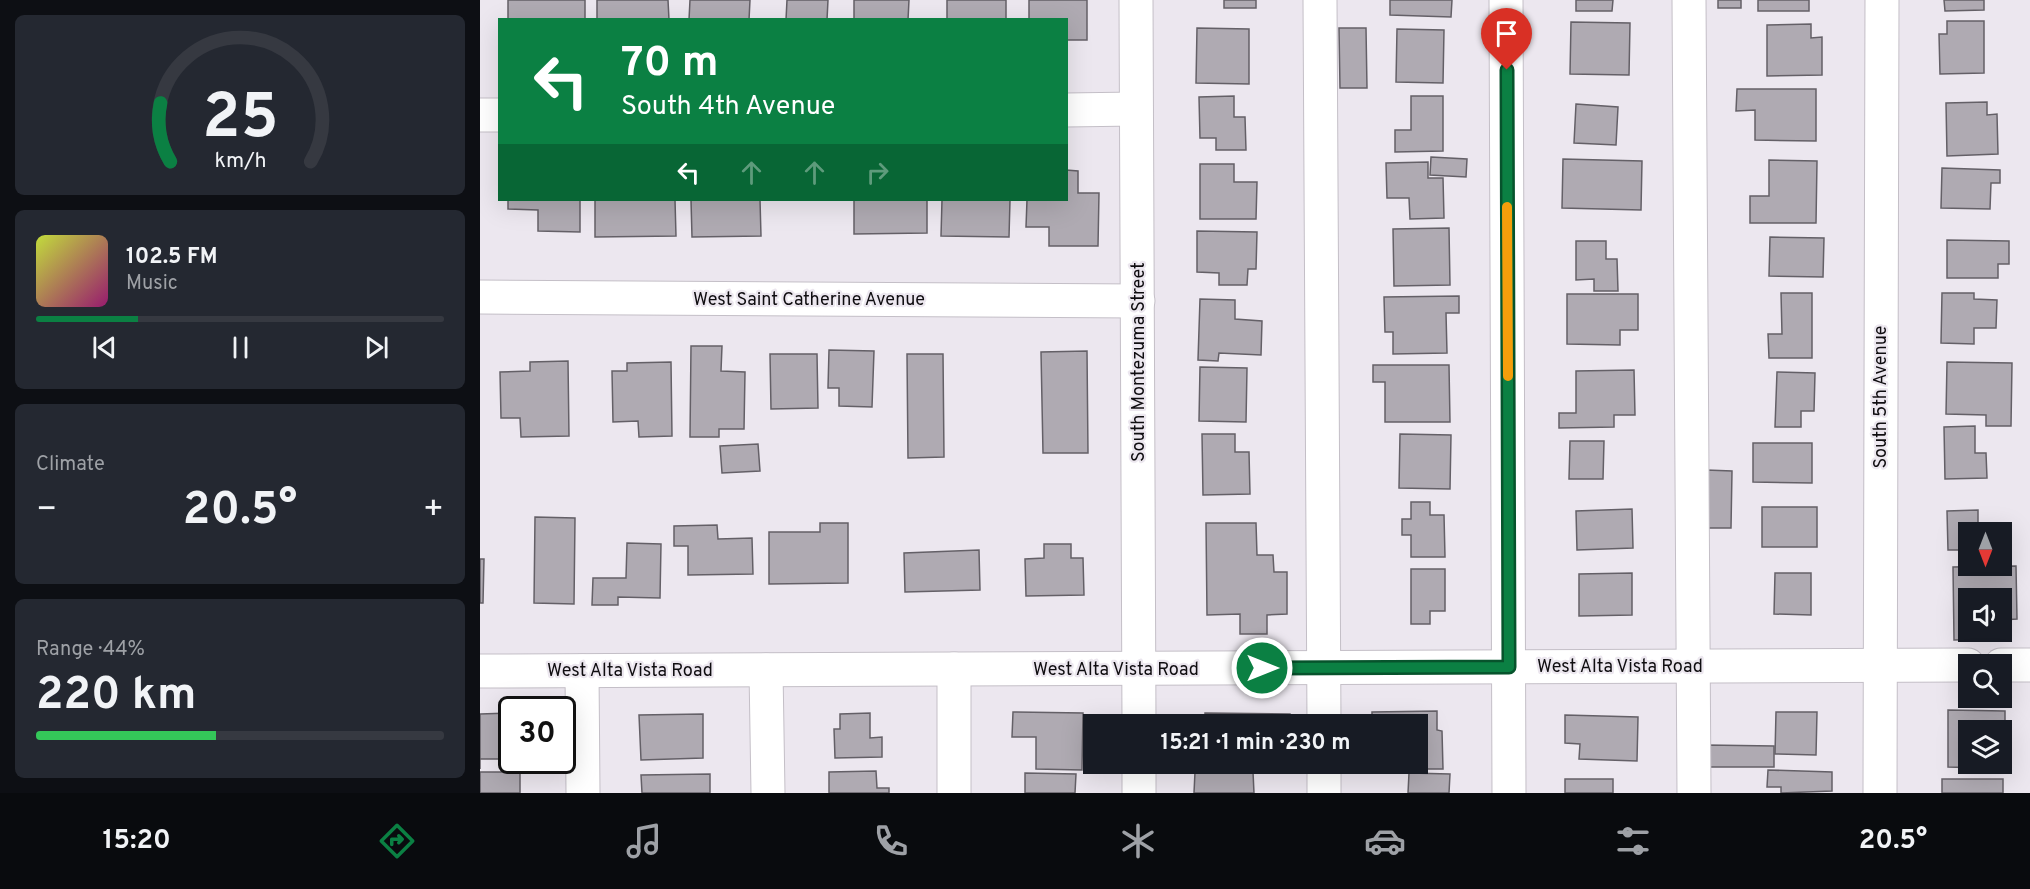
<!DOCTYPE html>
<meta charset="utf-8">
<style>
body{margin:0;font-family:Overpass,sans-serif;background:#242831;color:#f1f3f6;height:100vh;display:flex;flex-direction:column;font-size:22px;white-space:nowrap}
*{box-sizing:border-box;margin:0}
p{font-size:20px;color:#9ea1a6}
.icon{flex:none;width:33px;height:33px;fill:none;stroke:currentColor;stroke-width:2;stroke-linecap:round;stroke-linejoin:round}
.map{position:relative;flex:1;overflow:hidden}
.side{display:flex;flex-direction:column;gap:15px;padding:15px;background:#0d0f14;width:480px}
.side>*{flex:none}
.hud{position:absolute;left:18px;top:18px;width:570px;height:183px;border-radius:0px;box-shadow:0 6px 24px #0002;background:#0b8043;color:#fff;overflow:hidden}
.needle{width:39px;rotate:180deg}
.fabs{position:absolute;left:1478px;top:522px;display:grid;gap:12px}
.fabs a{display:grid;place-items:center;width:54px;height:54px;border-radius:0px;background:#171b24;box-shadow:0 6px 24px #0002;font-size:30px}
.speed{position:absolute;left:18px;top:696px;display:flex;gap:12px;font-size:30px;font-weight:700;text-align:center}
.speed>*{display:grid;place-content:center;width:78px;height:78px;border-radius:50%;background:#171b24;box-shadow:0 6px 24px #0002;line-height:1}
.speed .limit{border:3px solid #111;border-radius:9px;background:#fff;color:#111}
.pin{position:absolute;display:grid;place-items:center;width:51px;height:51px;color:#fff;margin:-62px -26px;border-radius:50% 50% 50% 0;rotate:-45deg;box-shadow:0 0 6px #0007}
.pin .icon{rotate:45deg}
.me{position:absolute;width:66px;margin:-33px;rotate:90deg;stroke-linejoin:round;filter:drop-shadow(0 0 4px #0008)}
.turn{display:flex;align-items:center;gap:21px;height:126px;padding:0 24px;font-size:27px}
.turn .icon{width:78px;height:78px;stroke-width:2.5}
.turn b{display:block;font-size:42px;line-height:51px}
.lanes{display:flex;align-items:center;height:57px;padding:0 24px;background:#0003;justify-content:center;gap:30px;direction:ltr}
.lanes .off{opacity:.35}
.big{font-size:45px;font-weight:700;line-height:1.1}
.side .card{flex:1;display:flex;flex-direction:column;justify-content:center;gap:9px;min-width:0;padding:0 21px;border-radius:9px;background:#242831}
.side .dial{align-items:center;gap:0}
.dial svg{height:156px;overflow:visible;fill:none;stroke:#363941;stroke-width:7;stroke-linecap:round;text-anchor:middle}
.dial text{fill:#f1f3f6;stroke:none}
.song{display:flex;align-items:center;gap:18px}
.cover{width:72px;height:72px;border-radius:9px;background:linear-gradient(135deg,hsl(70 70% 55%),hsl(320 70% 35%))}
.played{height:6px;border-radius:3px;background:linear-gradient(90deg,#0b8043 25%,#363941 25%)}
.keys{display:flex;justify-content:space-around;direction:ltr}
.heat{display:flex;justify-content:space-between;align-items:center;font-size:33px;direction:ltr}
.charge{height:9px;border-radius:4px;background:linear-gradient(90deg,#34c759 44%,#363941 0)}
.trip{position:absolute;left:603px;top:714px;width:345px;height:60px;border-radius:0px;background:#171b24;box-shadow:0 6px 24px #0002;font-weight:700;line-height:60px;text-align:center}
.tabs{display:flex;height:96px;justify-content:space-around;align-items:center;background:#090b0e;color:#9ea1a6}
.tabs .icon{width:42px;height:42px}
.tabs .selected{color:#0b8043}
.tabs b{font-size:27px;color:#f1f3f6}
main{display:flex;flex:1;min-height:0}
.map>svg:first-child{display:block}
.building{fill:#afaab2;stroke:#646067;stroke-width:1.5}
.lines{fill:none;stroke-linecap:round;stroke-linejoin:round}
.minor-casing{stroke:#c4bfc7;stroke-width:35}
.minor{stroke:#fff;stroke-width:33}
.route-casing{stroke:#07532c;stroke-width:15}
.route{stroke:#0b8043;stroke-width:10}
.slow{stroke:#f59e0b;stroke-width:10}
.labels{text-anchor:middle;stroke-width:4.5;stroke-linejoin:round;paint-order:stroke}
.street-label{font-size:18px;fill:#0f0d10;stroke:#ece7ef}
</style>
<main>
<section class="side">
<div class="card dial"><svg viewBox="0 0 100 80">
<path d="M14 69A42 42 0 1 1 86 69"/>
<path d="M14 69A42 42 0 0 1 9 39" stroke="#0b8043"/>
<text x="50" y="56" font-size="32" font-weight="700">25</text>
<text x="50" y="72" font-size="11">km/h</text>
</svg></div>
<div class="card">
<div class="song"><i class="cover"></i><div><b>102.5 FM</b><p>Music</p></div></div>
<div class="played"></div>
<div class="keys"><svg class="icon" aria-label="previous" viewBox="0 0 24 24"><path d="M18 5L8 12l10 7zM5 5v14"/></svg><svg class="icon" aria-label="pause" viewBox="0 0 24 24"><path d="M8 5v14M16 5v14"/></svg><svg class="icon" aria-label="next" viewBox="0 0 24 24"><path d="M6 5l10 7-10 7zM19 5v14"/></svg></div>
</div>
<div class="card"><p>Climate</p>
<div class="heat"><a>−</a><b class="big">20.5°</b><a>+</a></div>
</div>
<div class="card"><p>Range · 44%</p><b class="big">220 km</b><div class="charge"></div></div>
</section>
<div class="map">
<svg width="1550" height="793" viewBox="0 0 1550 793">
<rect width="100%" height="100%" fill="#ece7ef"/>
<!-- building -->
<g class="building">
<rect x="28" y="0" width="77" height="20"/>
<polygon points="117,0 188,0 189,20 117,20"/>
<polygon points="210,0 270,0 269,20 209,20"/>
<polygon points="307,0 348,0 347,20 306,20"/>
<polygon points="374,0 429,0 428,20 374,20"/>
<rect x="467" y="0" width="59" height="20"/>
<polygon points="549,0 607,0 607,40 586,40 586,20 549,20"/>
<rect x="744" y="0" width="32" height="8"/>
<polygon points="910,0 972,0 971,17 910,15"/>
<polygon points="1096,0 1133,0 1132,11 1096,11"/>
<rect x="1238" y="0" width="23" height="8"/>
<rect x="1278" y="0" width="51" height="11"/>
<polygon points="1464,0 1504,0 1504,10 1465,11"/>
<polygon points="1467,21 1504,21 1504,73 1460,74 1459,34 1467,34"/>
<polygon points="1091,22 1150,23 1149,75 1090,74"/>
<polygon points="1331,24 1331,38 1342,37 1342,75 1287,76 1287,25"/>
<polygon points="717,28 769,29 769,84 716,83"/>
<polygon points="859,28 886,28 887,88 860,88"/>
<polygon points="917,29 964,30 963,83 916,82"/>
<polygon points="1257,89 1336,89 1336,141 1275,140 1275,110 1256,111"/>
<polygon points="754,96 754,117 765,117 766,150 736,150 736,138 720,138 719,97"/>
<polygon points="931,96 963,96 963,151 915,152 915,130 931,130"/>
<polygon points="1507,102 1507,115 1517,114 1518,154 1467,156 1466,103"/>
<polygon points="1096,104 1138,107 1136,145 1094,143"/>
<polygon points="951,157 987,159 986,177 950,175"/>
<polygon points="1083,159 1162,161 1161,210 1082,208"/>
<polygon points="1289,160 1337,161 1336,223 1270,223 1270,196 1289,196"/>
<polygon points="948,162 948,178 963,178 964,218 930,219 929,198 907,198 906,163"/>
<polygon points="720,164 754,164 754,182 777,182 776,219 720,219"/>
<polygon points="1462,168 1520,170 1520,183 1511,183 1510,209 1461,208"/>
<polygon points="586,170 598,171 598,193 619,193 618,246 569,246 569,227 546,227 547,200 586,200"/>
<polygon points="28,200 100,200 100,232 58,231 58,210 28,209"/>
<polygon points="115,200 195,200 196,236 115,237"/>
<polygon points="211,200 280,200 281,236 212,237"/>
<polygon points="374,200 447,200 447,233 374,234"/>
<polygon points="462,200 530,200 529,237 461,236"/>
<polygon points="969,228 970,285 914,286 913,229"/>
<polygon points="717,231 777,232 776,269 768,269 767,285 739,285 739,273 717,272"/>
<polygon points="1290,237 1344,238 1343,277 1289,276"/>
<polygon points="1467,240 1529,241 1529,264 1518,264 1518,278 1467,278"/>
<polygon points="1096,241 1126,241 1126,259 1137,259 1138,291 1114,291 1114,279 1096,280"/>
<polygon points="1301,293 1332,293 1332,358 1289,358 1288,334 1302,334"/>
<polygon points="1462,293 1494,293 1494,299 1517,300 1516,328 1494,328 1494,344 1461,343"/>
<polygon points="1087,294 1158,294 1158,330 1140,330 1140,345 1087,344"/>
<polygon points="979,296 979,313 966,313 967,353 913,354 913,332 905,332 904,297"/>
<polygon points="720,299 755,300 755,319 782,321 781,355 739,353 738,361 718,360"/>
<polygon points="211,346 242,346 241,371 265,372 264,429 239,429 239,437 210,437"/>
<polygon points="349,350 394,351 392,407 359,406 359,388 348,388"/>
<polygon points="607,351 608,453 563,453 561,352"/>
<polygon points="290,354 337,354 338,408 291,409"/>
<polygon points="427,354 463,354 464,457 428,458"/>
<polygon points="88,361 89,436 41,437 40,418 21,418 20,372 50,371 50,362"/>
<polygon points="191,362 192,436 159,437 158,421 133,422 132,371 147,371 147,363"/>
<polygon points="1467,362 1532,363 1531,426 1506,426 1506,415 1466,414"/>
<polygon points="893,365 969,365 970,422 905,422 905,382 893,382"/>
<polygon points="720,367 767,368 766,422 719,421"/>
<polygon points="1154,370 1155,415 1134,415 1134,427 1079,428 1079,413 1096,413 1096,371"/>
<polygon points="1297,372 1335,373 1334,411 1321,411 1321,427 1295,427"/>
<polygon points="1495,426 1495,453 1506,453 1507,478 1465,479 1464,427"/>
<polygon points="722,434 755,434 755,452 769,452 770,494 723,495"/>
<polygon points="920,434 971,435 970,489 919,488"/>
<polygon points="1090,441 1124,441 1123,479 1089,479"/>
<polygon points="1273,443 1332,443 1332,483 1273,482"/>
<polygon points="278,444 280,471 242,473 240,446"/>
<polygon points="1226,470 1252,471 1251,528 1225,528"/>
<polygon points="931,502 950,502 950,515 964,515 965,557 931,557 931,535 922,535 922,519 931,519"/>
<rect x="1282" y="507" width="55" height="40"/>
<polygon points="1152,509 1153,548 1097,550 1096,511"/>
<polygon points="1498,510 1498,532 1488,532 1488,550 1468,550 1467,511"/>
<polygon points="55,517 95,518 94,604 54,603"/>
<polygon points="340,523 368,523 368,583 289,584 289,532 340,532"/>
<polygon points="726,523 776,523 777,555 793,555 794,572 807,572 807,614 787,615 787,634 760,634 760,614 727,615"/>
<polygon points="237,525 238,539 272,538 273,574 208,575 208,546 194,546 194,526"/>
<polygon points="147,543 181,544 180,598 138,597 138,605 112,605 113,578 146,578"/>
<polygon points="564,544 591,544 591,558 603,558 604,595 546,596 545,559 564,558"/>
<polygon points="499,550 500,590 425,592 424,553"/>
<polygon points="0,559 4,559 3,603 0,603"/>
<polygon points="1536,566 1537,619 1521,620 1521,598 1488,598 1488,632 1513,632 1514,639 1474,640 1473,567"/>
<polygon points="931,569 965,569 965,611 950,611 950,624 931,624"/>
<polygon points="1152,573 1152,615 1099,616 1099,574"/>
<polygon points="1295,573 1331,573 1331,615 1294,614"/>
<polygon points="1468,710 1525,711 1525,754 1521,754 1521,730 1488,730 1488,764 1501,764 1501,768 1468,767"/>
<polygon points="957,711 957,730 962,731 963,769 927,769 927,764 938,764 938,724 892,724 892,712"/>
<polygon points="533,712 603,713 602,770 556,769 556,737 532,737"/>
<polygon points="1296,712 1337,712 1336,755 1295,754"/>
<polygon points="32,713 32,759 0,759 0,769 0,714"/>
<polygon points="390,713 390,738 402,737 402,757 355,758 354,729 360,729 360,714"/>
<polygon points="725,713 810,714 810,724 725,724"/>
<polygon points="223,714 223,758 161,760 159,715"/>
<polygon points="1085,715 1158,717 1157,761 1099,759 1100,744 1085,743"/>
<polygon points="1226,745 1294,746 1294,767 1226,767"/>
<polygon points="1288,770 1352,772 1352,791 1301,793 1301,787 1287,787"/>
<polygon points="396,771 397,788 409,788 409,793 349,793 349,772"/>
<rect x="0" y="772" width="40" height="21"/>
<polygon points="715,772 773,772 774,793 714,793"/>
<polygon points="545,773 596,774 595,793 545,793"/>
<polygon points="929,773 970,774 969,793 928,793"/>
<polygon points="230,774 230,793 162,793 161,775"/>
<rect x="1085" y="779" width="48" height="14"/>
<rect x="1462" y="779" width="61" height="14"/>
</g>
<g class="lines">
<!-- minor casing -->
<g class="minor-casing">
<g id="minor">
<polyline points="656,0 659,724"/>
<polyline points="840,0 844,724"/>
<polyline points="1026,0 1029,793"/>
<polyline points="1209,0 1214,793"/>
<polyline points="586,110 656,109"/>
<polyline points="0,115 20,115"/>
<polyline points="0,297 658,301"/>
<polyline points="1521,665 1550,665"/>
<polyline points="474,669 474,793"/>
<polyline points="286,670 288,793"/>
<polyline points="0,671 1488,665"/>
<polyline points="102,671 103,793"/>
<polyline points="659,764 659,793"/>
<polyline points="844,764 844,793"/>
<polyline points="1400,793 1402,0"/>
</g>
</g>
<!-- minor -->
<use href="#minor" class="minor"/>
</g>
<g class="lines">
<!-- route casing -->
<g class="route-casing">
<polyline id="route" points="782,668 1029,667 1027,70"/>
</g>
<!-- route -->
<use href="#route" class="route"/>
<!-- slow -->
<polyline class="slow" points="1027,207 1028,376"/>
</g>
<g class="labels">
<!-- street labels -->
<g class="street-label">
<text x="329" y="305">West Saint Catherine Avenue</text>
<text transform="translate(658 362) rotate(-90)" y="6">South Montezuma Street</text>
<text transform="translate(1400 397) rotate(-90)" y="6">South 5th Avenue</text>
<text x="1140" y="672">West Alta Vista Road</text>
<text x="636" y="675">West Alta Vista Road</text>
<text x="150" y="676">West Alta Vista Road</text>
</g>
</g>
</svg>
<div class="fabs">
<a><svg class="needle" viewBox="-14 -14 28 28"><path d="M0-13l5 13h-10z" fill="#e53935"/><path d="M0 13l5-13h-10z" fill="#9ea1a6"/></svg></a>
<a><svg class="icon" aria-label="sound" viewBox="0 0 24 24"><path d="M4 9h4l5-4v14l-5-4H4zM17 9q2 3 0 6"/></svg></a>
<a><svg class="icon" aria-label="search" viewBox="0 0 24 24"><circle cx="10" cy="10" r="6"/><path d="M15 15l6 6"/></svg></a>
<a><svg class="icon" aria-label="layers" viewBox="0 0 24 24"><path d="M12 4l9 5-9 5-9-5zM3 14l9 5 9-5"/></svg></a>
</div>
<div class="speed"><div class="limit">30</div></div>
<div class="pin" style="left:1027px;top:70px;background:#d93025"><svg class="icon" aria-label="arrive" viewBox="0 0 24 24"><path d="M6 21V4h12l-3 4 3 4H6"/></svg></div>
<svg class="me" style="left:782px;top:668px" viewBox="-20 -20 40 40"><circle r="17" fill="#0b8043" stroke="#fff" stroke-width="3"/><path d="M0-11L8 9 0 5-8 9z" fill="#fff"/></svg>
<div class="trip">15:21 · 1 min · 230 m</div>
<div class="hud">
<div class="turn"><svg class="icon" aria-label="left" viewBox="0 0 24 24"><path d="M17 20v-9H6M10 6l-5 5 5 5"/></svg><div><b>70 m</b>South 4th Avenue</div></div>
<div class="lanes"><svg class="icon" aria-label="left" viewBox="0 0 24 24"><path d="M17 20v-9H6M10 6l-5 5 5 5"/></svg><svg class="icon off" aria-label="ahead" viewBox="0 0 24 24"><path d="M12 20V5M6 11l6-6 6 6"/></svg><svg class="icon off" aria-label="ahead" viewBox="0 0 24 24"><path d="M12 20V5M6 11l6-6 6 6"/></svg><svg class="icon off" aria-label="right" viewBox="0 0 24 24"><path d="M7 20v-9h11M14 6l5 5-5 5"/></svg></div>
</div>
</div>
</main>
<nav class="tabs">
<b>15:20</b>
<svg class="icon selected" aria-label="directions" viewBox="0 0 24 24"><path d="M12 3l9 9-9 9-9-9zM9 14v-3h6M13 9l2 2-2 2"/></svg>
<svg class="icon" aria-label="music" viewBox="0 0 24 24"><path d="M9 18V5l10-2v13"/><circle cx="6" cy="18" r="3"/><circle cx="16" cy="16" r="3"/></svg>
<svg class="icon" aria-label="phone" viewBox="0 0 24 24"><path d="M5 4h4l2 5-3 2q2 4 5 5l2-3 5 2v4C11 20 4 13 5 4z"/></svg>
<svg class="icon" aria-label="climate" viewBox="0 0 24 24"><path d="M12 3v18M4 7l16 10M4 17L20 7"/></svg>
<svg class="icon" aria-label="car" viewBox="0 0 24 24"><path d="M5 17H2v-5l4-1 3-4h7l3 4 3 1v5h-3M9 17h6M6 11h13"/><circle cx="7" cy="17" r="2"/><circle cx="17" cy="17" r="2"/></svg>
<svg class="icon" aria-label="filters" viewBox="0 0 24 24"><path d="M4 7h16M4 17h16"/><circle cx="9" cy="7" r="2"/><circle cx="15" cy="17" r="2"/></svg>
<b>20.5°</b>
</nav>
